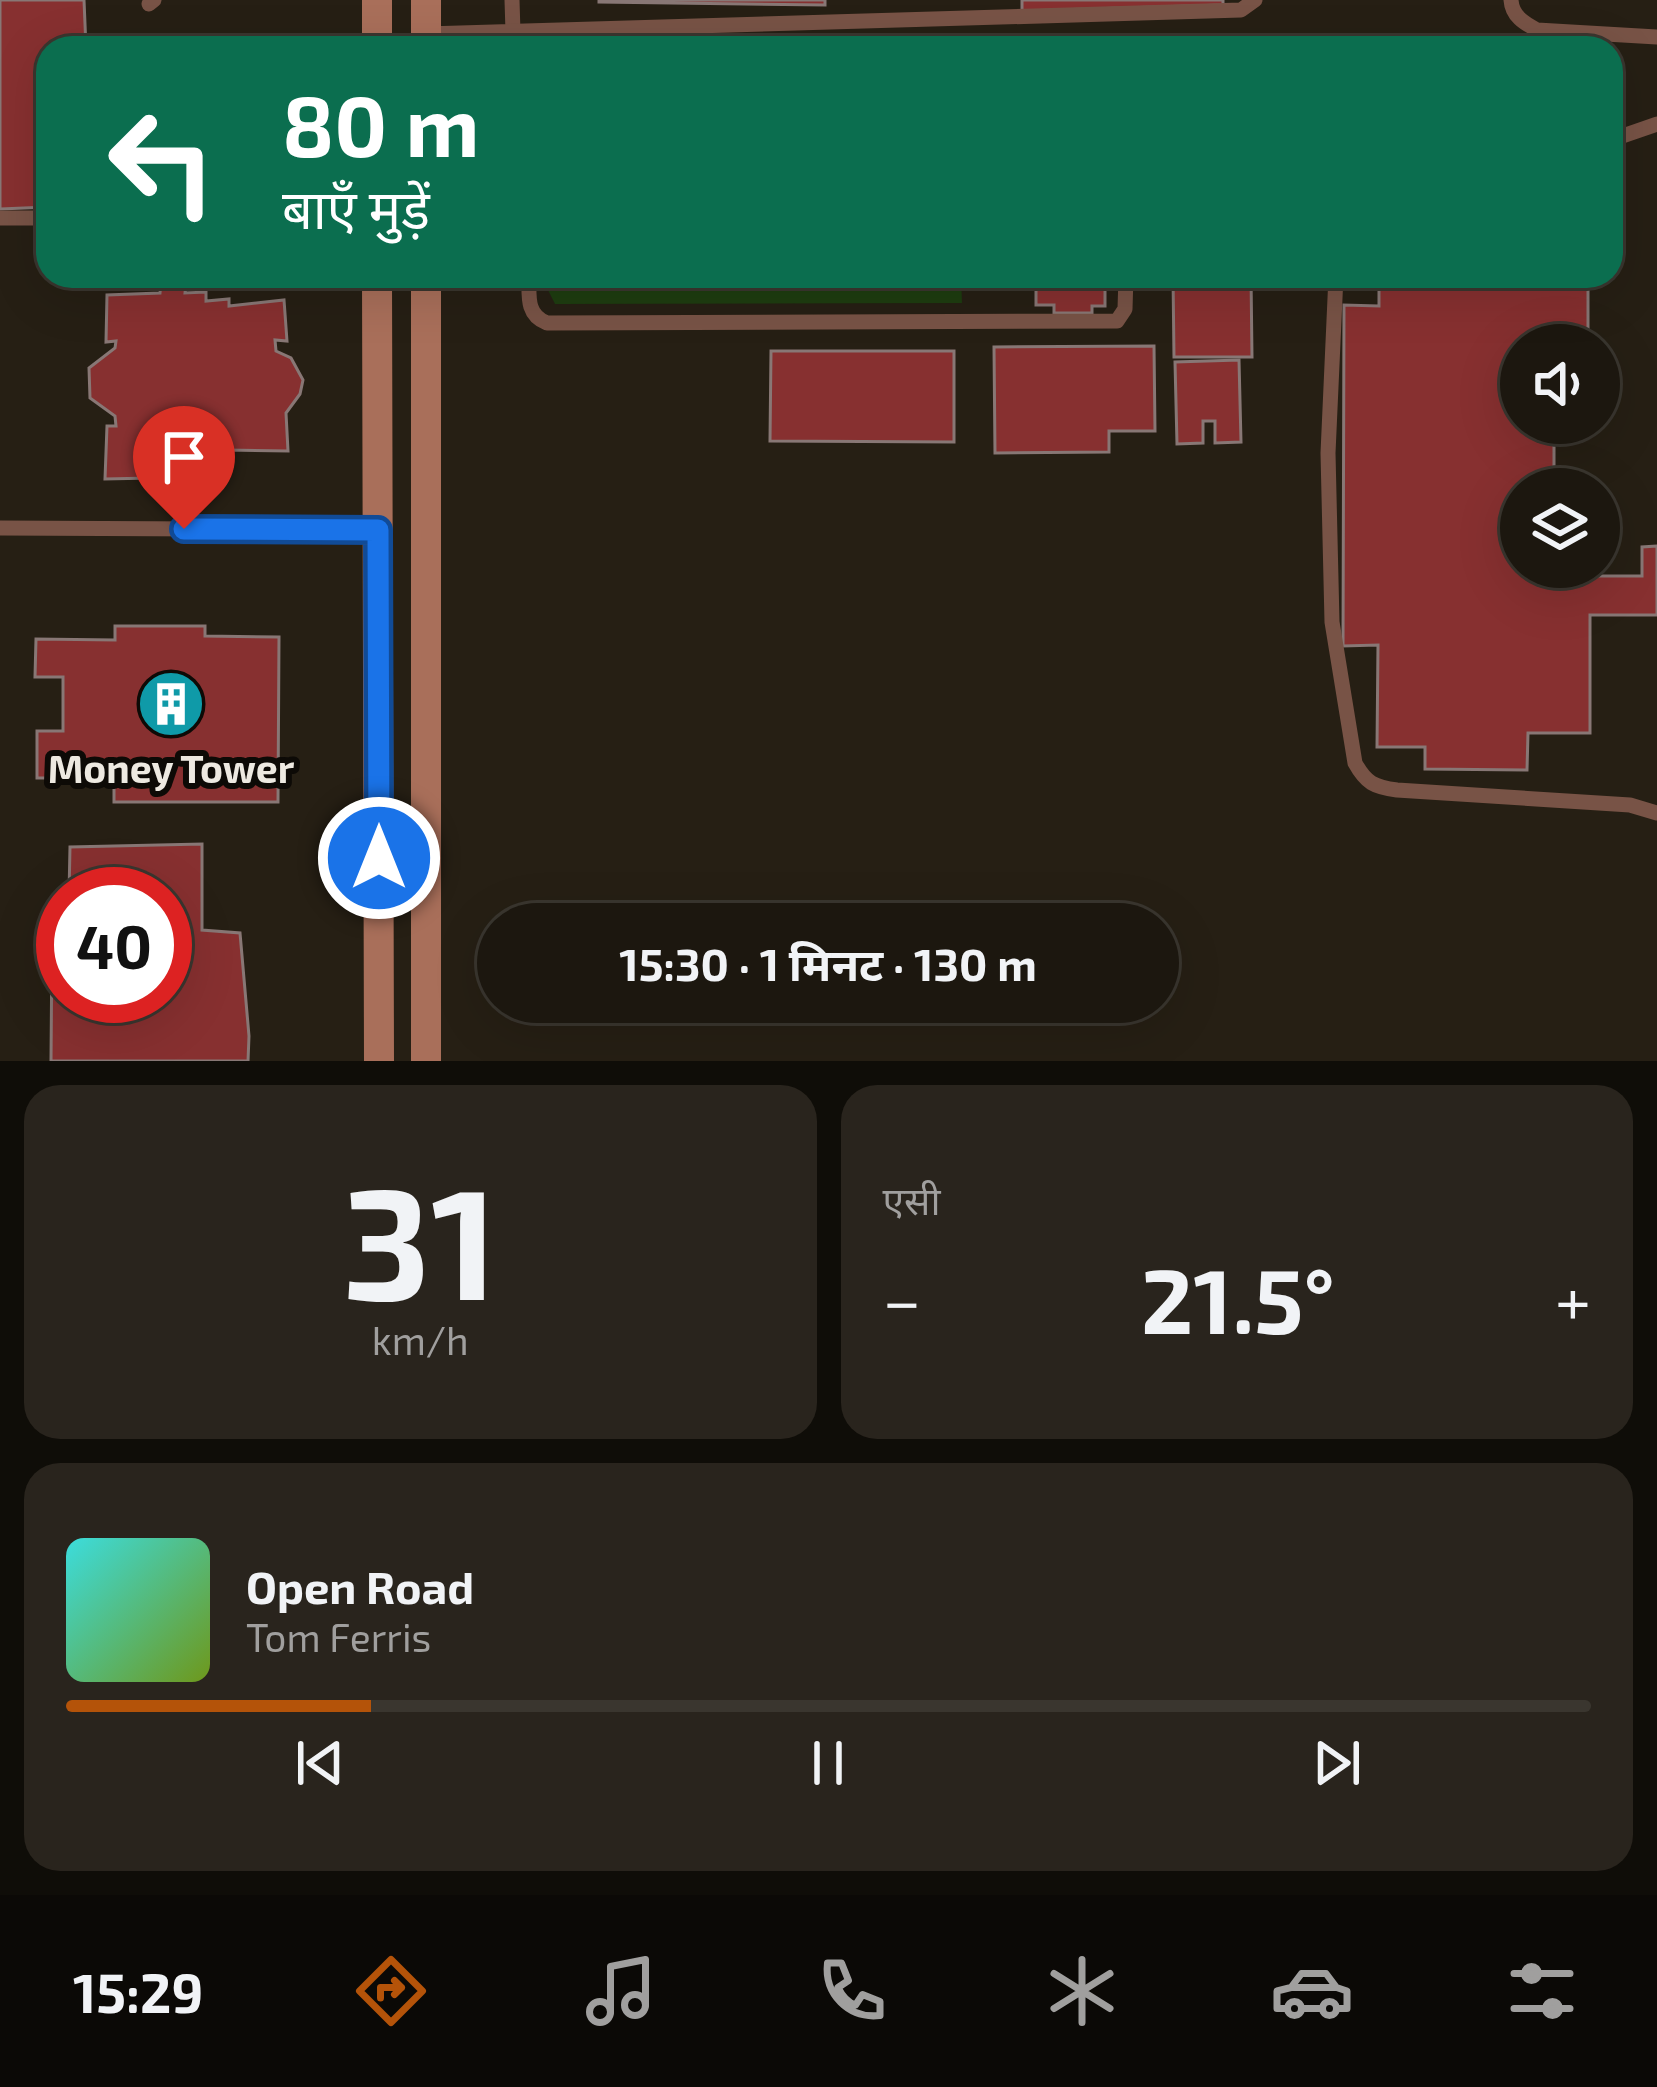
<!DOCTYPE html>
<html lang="hi">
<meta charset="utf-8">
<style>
body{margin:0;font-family:"Exo 2","Noto Sans Devanagari",sans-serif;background:#29241d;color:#f1f3f6;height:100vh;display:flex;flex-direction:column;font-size:45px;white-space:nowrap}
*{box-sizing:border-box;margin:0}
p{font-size:39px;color:#a09f9e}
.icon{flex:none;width:66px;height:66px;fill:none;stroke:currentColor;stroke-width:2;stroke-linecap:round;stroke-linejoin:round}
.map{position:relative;height:1061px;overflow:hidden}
.side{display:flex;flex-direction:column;gap:24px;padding:24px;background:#0f0d08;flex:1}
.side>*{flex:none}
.top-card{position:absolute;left:36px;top:36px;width:1587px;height:252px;border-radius:36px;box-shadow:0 12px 48px #0002,0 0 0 3px #3a362f;background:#0b6e4f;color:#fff;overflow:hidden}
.buttons{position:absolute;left:1500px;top:324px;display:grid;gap:24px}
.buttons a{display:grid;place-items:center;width:120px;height:120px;border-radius:50%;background:#1c170f;box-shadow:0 12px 48px #0002,0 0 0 3px #3a362f;font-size:60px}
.speed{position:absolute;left:36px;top:867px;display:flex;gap:24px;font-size:60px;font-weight:700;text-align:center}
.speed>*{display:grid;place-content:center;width:156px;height:156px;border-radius:50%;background:#1c170f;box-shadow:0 12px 48px #0002,0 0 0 3px #3a362f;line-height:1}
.speed .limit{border:18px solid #d22;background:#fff;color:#111}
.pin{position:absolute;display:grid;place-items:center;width:102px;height:102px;color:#fff;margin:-123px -51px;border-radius:50% 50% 50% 0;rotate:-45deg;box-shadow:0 0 12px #0007}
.pin .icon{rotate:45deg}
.me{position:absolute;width:132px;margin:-66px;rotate:0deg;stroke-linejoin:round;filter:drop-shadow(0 0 9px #0008)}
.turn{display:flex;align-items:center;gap:42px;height:252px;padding:0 48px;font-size:54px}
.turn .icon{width:156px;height:156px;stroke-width:2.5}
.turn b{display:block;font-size:84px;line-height:102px}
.big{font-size:90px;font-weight:700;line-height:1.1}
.side .widget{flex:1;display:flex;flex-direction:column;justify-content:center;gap:18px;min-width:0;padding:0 42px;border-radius:36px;background:#29241d}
.side .dial{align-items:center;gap:0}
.dial b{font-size:156px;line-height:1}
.song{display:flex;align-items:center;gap:36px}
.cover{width:144px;height:144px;border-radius:18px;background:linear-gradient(135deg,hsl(180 70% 55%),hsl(80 70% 35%))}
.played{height:12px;border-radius:6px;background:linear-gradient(90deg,#b45309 20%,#3a362f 20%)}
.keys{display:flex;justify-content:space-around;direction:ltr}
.heat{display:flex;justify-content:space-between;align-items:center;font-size:66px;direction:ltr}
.side .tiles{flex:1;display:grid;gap:24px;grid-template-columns:1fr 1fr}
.widget:last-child{grid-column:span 2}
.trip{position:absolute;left:477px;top:903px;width:702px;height:120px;border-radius:60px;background:#1c170f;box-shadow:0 12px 48px #0002,0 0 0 3px #3a362f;font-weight:700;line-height:120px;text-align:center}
.tabs{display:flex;height:192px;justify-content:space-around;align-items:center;background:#0b0906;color:#a09f9e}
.tabs .icon{width:84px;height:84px}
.tabs .active{color:#b45309}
.tabs b{font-size:54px;color:#f1f3f6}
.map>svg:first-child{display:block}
.green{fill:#1e3d10}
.building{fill:#873030;stroke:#887775;stroke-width:3}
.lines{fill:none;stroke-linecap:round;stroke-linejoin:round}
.lane{stroke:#785346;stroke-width:15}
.secondary{stroke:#a96f5a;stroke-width:30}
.route-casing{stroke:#114b97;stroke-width:30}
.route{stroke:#1a73e8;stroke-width:21}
.labels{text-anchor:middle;stroke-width:12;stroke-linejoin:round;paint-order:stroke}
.poi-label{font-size:39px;font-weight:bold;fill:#ede9e1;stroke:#0d0a06}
</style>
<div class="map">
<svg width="1657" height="1061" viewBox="0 0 1657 1061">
<rect width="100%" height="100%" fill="#261f14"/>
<!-- green -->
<polygon class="green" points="541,276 961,276 962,303 555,304"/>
<!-- building -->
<g class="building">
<polygon points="0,0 84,0 86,48 48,48 48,207 0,209"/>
<polygon points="599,0 825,0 825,5 599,2"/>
<polygon points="1022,0 1223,0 1223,5 1022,11"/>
<polygon points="1036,276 1105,276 1105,306 1092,306 1092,313 1054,313 1054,305 1036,305"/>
<polygon points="1173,276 1251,276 1252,357 1174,357"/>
<polygon points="1379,276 1588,276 1588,345 1521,345 1521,423 1554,423 1554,489 1521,489 1521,567 1554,567 1554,576 1642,576 1642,547 1657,546 1657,615 1590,615 1590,733 1528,733 1527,770 1425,769 1425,747 1377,747 1378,645 1343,646 1344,305 1379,306"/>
<polygon points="161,283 186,283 185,293 206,292 206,301 229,299 229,306 284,300 287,341 275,340 276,351 291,358 303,380 300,394 286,413 288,451 227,450 227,471 206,471 207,481 185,481 185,494 162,493 162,461 150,462 151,478 105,479 107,426 116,426 115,416 90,398 89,368 115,348 116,341 106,342 107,295 160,293"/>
<polygon points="1154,346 1155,431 1109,431 1109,452 995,453 994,347"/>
<polygon points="771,351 954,351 954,442 770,441"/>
<polygon points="1239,360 1241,442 1215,443 1215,421 1203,421 1203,443 1177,444 1175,362"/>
<polygon points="115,626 205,626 205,636 279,637 278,802 114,802 114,778 37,778 37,731 63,731 63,677 35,677 36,639 115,640"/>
<polygon points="202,844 202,930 240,933 249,1036 248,1061 51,1061 52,937 63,941 63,996 165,996 165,894 69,894 70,847"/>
</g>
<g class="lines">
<!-- lane -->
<g class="lane">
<polyline points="512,0 513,32"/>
<path d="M1511,0C1512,16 1524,23 1537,30L1657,37"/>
<polyline points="149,4 154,0"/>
<polyline points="426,34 1241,10 1255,0"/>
<polyline points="1611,140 1657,124"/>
<polyline points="0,218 48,218"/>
<path d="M529,276C529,296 526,315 547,323L1117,321L1125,309L1126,276"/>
<path d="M1336,276L1328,453L1332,622L1355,763C1366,783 1374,787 1397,790L1630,805L1657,813"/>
<polyline points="0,528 378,530"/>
</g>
<!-- secondary -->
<g class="secondary">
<polyline points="377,0 377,48"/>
<polyline points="426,48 426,0"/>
<polyline points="377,276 379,1061"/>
<polyline points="426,276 426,1061"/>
</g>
</g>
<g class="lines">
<!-- route casing -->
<g class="route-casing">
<polyline id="route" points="184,529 378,530 379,858"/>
</g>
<!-- route -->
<use href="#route" class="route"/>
</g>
<!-- icons -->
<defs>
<g id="building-disc" transform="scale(3.45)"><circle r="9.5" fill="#0f9aa8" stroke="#0d0a06"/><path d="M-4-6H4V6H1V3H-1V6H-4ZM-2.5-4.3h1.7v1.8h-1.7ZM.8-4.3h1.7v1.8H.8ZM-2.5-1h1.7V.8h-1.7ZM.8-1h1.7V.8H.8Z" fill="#fff"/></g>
</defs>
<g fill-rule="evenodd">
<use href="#building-disc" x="171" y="704"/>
</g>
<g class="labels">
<!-- poi labels -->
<g class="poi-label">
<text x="171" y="783">Money Tower</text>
</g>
</g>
</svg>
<div class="buttons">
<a><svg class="icon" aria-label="sound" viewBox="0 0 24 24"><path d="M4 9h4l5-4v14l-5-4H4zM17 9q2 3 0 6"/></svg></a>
<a><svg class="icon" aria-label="layers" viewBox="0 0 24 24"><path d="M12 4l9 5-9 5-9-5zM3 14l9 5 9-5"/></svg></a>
</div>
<div class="speed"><div class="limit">40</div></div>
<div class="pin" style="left:184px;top:529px;background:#d93025"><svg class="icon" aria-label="arrive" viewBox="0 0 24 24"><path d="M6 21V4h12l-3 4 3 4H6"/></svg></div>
<svg class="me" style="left:379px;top:858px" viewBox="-20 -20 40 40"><circle r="17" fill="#1a73e8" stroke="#fff" stroke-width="3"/><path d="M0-11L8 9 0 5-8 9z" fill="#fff"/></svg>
<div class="trip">15:30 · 1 मिनट · 130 m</div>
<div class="top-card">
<div class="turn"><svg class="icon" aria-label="left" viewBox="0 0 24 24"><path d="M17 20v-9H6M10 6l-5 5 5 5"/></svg><div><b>80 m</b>बाएँ मुड़ें</div></div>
</div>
</div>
<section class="side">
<div class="tiles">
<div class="widget dial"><b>31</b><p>km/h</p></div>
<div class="widget"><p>एसी</p>
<div class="heat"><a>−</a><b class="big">21.5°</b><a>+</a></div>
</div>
<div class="widget">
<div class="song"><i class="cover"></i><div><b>Open Road</b><p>Tom Ferris</p></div></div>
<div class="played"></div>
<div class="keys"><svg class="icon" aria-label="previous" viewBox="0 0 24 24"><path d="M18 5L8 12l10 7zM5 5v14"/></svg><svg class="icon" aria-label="pause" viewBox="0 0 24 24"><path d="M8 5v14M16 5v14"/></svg><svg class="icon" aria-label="next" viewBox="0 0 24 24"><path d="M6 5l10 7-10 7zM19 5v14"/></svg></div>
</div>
</div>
</section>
<nav class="tabs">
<b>15:29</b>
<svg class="icon active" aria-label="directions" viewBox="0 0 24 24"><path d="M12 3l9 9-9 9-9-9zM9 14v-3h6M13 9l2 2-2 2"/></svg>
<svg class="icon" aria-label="music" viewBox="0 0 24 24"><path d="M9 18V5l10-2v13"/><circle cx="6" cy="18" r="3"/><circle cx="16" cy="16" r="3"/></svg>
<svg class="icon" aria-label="phone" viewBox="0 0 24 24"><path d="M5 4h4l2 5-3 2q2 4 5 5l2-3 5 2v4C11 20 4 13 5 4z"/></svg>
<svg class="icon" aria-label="climate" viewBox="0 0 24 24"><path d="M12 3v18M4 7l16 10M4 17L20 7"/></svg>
<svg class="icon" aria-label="car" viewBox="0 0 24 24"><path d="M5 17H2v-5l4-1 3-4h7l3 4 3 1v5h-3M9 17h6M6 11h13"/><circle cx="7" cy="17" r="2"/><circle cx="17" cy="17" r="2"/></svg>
<svg class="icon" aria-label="filters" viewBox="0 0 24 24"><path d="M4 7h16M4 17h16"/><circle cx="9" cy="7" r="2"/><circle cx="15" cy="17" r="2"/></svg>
</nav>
